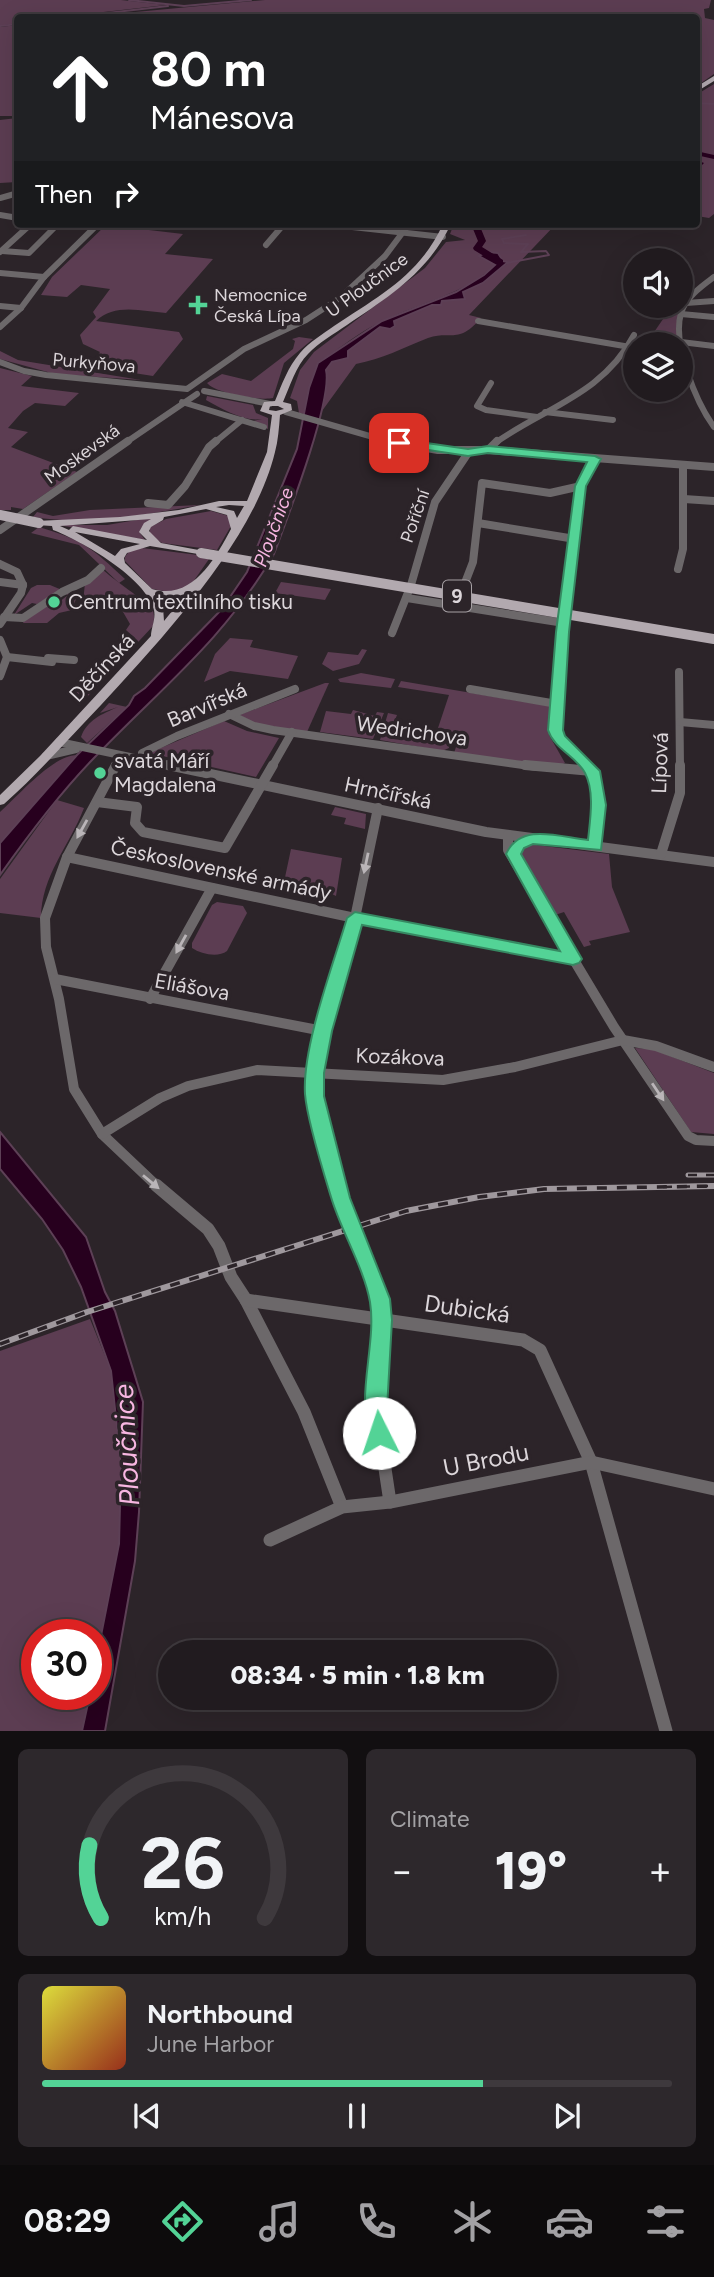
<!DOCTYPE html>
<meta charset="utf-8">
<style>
body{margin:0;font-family:Figtree,sans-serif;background:#2d282c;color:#f1f3f6;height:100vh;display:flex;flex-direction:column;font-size:26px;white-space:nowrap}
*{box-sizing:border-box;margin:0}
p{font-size:23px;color:#a2a1a4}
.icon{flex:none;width:38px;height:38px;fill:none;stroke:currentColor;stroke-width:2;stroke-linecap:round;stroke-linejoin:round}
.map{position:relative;height:1731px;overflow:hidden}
.sheet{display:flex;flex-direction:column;gap:18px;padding:18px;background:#120f11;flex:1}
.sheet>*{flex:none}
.banner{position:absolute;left:14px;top:14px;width:686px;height:214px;border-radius:7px;box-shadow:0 7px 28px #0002,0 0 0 2px #3e393d;background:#202124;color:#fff;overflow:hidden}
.buttons{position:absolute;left:623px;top:248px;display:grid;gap:14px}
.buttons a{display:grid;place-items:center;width:70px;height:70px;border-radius:50%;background:#211b1f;box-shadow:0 7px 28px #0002,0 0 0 2px #3e393d;font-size:35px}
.speed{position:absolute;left:21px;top:1619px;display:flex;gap:14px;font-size:35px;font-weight:700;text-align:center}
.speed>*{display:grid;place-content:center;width:91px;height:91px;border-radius:50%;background:#211b1f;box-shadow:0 7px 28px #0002,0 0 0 2px #3e393d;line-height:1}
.speed .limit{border:10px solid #d22;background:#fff;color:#111}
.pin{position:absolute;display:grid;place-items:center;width:60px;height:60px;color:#fff;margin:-30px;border-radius:14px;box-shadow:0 4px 10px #0006}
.me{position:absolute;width:77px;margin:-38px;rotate:356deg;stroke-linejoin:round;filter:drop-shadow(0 0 5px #0008)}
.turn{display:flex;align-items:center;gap:24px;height:147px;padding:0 21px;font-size:32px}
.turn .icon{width:91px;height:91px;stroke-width:2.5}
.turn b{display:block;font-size:49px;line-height:60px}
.then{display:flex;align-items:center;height:66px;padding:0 21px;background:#0003;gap:14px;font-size:26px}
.big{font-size:52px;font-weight:800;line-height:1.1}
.sheet .card{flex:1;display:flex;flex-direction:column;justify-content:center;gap:10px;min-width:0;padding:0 24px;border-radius:10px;background:#2d282c}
.sheet .dial{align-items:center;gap:0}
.dial svg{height:182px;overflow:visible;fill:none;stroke:#3e393d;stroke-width:7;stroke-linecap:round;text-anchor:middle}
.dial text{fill:#f1f3f6;stroke:none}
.song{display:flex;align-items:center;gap:21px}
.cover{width:84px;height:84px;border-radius:10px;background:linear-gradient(135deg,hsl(60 70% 55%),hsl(10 70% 35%))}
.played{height:7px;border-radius:4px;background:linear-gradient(90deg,#53d396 70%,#3e393d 70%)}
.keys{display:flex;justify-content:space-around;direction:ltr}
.heat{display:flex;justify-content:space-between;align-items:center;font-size:38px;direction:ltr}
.sheet .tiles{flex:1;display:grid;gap:18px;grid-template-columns:1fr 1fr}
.card:last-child{grid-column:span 2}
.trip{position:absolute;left:158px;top:1640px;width:399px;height:70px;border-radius:35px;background:#211b1f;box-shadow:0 7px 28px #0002,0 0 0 2px #3e393d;font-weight:800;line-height:70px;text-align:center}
.tabs{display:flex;height:112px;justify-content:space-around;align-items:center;background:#0d0b0c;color:#a2a1a4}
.tabs .icon{width:49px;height:49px}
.tabs .on{color:#53d396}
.tabs b{font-size:32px;color:#f1f3f6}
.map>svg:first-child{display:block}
.green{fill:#5c3d52}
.water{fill:#27001e;stroke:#5d4056;stroke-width:2}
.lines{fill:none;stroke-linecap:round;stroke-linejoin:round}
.stream{stroke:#5d4056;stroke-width:2}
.river{fill:#27001e;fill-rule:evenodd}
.minor-far3{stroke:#6c686a;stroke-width:6}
.minor-far2{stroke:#6c686a;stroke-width:8}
.minor-far1{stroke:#6c686a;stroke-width:10}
.minor{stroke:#6c686a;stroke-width:13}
.major{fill:#b2a9af;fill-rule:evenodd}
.rail-far1-casing{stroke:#9f989d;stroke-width:5}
.rail-casing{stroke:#9f989d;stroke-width:6}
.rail-far1{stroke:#2c2429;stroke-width:2.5;stroke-dasharray:9;stroke-linecap:butt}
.rail{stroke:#2c2429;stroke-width:3.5;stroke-dasharray:10;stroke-linecap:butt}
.major-bridge{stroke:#b2a9af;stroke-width:10}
.oneway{fill:#bab5b8}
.route{fill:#53d396;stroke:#368962;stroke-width:2}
.poi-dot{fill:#53d396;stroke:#2c2429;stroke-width:2.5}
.labels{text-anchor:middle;stroke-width:7;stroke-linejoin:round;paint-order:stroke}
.far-street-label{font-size:18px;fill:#dcd6da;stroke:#2c2429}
.far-poi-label{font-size:18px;fill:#dcd6da;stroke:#2c2429;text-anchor:start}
.far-water-label{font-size:19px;font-style:italic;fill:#f7b6e1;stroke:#2c2429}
.shield{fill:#2c2429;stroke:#a7a1a5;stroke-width:2}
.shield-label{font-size:19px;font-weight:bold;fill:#dcd6da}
.poi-label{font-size:21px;fill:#dcd6da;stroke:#2c2429;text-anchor:start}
.street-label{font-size:21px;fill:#dcd6da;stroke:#2c2429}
.near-street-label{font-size:24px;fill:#dcd6da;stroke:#2c2429}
.near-water-label{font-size:28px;font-style:italic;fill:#f7b6e1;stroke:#2c2429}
</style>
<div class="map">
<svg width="714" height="1731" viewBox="0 0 714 1731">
<rect width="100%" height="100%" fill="#2c2429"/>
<!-- green -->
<g class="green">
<polygon points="0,0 121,0 166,5 59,17 18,18 17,23 0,26"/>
<polygon points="265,0 711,0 709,8 704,9 705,18 714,20 714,74 697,86 699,76 696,74 696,18 71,18"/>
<polygon points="17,25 17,116 0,116 0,27"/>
<polygon points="714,84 714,214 709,218 697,216 696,95"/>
<polygon points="17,118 17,182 0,183 0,120"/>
<path d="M454,224H556L469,315L481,318C458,345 451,330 428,338C403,348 382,359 356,364L322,411L327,377L325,370L332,362L348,358V351L380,327L432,305H441V301L483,283L508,263L481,256L495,265C463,295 421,302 383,321C360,331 339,349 318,363L304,414L299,413L297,401L290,398L300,370L314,352L425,268L446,242L465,240L450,234Z"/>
<path d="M106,225L183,234L165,254L213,259L166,313C142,311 114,303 96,321L179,332L183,339L153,376L89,366L100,352L83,344L80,335L96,317L93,312L110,289L81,285L67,297L41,295L52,277Z"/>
<polygon points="683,290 692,292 677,319 677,342 651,341 650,338 672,306 681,306"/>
<path d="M299,337L313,339L284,363L273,398C259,401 215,393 207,383L222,374L251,381L293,349L295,341L292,339Z"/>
<polygon points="0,351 18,360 141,380 55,374 0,359"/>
<polygon points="0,368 32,376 21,386 79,393 65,406 35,403 23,411 8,428 28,432 11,447 77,472 23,509 11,507 11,510 0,510"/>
<path d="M207,396L253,405L256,413L268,418V429L253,421L262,419C243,422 223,409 206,400Z"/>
<path d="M200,505C144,515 89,526 33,517L37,512L53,516L90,510Z"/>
<polygon points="211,511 229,516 231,526 217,550 162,543 150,535 150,527 166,519"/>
<polygon points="160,516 141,528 140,533 145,540 58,525 107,525"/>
<path d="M39,527C83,540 92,548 125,579L119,583L79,545L31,533Z"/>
<polygon points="142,548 198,555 197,557 209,559 193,582 176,593 152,589 125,561 125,557 130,550"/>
<path d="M101,568C112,579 146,601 152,609C155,614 154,621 153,626L86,698L74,694L102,667H107L135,638L126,630L130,624L119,605L95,608L83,602L85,583Z"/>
<polygon points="281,582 331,589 325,600 275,593"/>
<polygon points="37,585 50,585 62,590 37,604 32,603 14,615 31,588"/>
<polygon points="74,592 77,596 72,610 59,613 47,623 23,623 26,616 45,604 54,606 68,595 64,593"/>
<polygon points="230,638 253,640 250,647 298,656 288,679 230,671 204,682 215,654"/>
<polygon points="362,649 367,650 359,664 333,671 322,664 328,652 358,655"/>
<polygon points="361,673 395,679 391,688 340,682 338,679"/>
<polygon points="401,681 549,706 549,735 565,763 559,766 454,753 459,738 436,734 449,695 398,687"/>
<polygon points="325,683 329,683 307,732 259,725 239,715"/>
<path d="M109,703L127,707L87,743L81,737C87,720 102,714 118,707L100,713Z"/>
<polygon points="353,710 375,716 377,712 384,713 373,739 320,732 326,711 351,714"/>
<polygon points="388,713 397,715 393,725 388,724 384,735 432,742 433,738 448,741 449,748 442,751 380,740"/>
<polygon points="224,721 247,731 279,738 256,777 149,753"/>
<path d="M77,755L0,843V812C19,795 53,755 77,755Z"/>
<path d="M57,800L84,808C70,845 41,876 41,918L0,913V879Z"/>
<polygon points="335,807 366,814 365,829 344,824 346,818 331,815"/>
<polygon points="528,844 609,854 612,887 630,932 589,941 591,945 584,947 564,912 555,915 518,855 519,849"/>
<polygon points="291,849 342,858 336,896 322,889 319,891 284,882"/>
<path d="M217,902L243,906L247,913L227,951C218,958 201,954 192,948V943L212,905Z"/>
<polygon points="635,1048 652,1049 714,1073 714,1134 691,1132"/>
<polygon points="90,1319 111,1371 121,1466 119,1544 96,1661 96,1634 37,1634 37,1694 90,1694 82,1731 0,1731 0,1351"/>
</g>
<!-- water -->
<g class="water">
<path d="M487,252L498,253L503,261L508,262L483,283L463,292L465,299L442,301L441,305H432L394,321L395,326L390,329L380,327L348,351V358L332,362L326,370C333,400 287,519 274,554C224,640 161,688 94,758C59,794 29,834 0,875V843L77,755L129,705L134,696L145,688L221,610L247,572L297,449L309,388L318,363L382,321L456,292L484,275L495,265L479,256Z"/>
<polygon points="0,1132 86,1237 105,1292 115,1311 143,1402 139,1512 135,1561 105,1731 82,1731 90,1694 96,1694 96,1661 119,1544 121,1466 111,1371 81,1287 63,1250 42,1219 0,1169"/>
</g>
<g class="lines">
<!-- stream -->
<g class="stream">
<polyline points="129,0 184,6 251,0"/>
<polyline points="64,18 168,6"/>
<polyline points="0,26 18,24"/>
<polyline points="696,103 714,104"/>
<polyline points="507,263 549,255 546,251 521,252 528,244 504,243 502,239 526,235"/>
</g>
<!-- river -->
<g class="river">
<polygon points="696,151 714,155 714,159 696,155"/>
<polygon points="696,160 704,163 696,171"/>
<polygon points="471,224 479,224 486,241 482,247 503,260 503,264 497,264 474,250 473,248 478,241"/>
</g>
<!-- minor-far3 -->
<g class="minor-far3">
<polyline points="0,198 18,193"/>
<polyline points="0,215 18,218"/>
<polyline points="68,224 95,227"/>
<polyline points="325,224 443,237"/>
<polyline points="266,245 284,224"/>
<polyline points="2,251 29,253 58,224"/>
<polyline points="0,252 31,224"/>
<polyline points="0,273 44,277"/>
<path d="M714,277C702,286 686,297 681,313C672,344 696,402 714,427"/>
<polyline points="686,303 714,301"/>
<polyline points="0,306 21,308"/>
<polyline points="681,314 714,317"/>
<polyline points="478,321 630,347"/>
<polyline points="0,327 21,308 44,277 98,224"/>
<polyline points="681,342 714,346"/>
<polyline points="0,362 24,371 46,375 187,389 244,349 306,320 340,298 385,256 409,224"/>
<polyline points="491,383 477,406 486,410 537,417"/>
<polyline points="204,391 270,404"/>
<polyline points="182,402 264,427"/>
<polyline points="286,412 394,443"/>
<polyline points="545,412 613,420"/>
<polyline points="125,443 197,394"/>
<polyline points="214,443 242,420"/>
<path d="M495,443C546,407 603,394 634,335"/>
</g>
<!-- minor-far2 -->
<g class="minor-far2">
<polyline points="386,441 438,450 488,450 714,467"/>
<polyline points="488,450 497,441"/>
<polyline points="684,499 714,501"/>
<polyline points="148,503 168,505 185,486 209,447 216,441"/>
<polyline points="478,523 575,539"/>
<polyline points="0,530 128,441"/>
<polyline points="0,564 17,572 23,585"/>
<polyline points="678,569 683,549 683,465"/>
<polyline points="0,582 23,585"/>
<polyline points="463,588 473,562 482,483 550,493 581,486"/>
<polyline points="407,598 564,623"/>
<polyline points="4,617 23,618 62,592 88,580 101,568"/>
<polyline points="0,624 21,593 23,585"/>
<polyline points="392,633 411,585 435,502 468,453"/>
<polyline points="0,640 7,657 0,676"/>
<polyline points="7,657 52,662"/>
<polyline points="48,658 74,660"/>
<polyline points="679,672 680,767"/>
<polyline points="470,689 557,704"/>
<polyline points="229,714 254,726 273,730 537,767"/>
<polyline points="680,722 714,725"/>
<polyline points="59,742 177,767"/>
<polyline points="46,756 76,749"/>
<polyline points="145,761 142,753 177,736 295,689"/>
<polyline points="115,767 121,756"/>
<polyline points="272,767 292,732"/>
<polyline points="588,767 562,742 556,730 563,632 581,486 595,459"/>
</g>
<!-- minor-far1 -->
<g class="minor-far1">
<polyline points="116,765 67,857 45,918 46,947 59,999 74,1089 102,1134 158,1187"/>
<polyline points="168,765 486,832 714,862"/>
<polyline points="525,765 592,771"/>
<path d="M586,765C605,788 599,818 595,846"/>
<polyline points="97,802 137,807 135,823 143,832 225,848 273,765"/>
<polyline points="508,835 508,850 614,1027 688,1136 696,1140 714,1141"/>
<polyline points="661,854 680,793 680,765"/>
<polyline points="67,857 355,918 573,959"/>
<polyline points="55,979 323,1031"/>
<polyline points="150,999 212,888"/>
<polyline points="102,1134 160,1098 188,1086 257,1070 443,1080 515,1067 623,1040 656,1046 714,1067"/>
<polyline points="338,1187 315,1096 314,1073 355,918 378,808"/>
</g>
<!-- minor -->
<g class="minor">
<polyline points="156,1185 208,1229 219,1246 231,1277 246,1300 304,1412 342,1507"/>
<polyline points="338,1185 380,1299 382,1320 376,1409 390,1502"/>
<polyline points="246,1300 523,1340 540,1350 591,1462 666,1731"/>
<polyline points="270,1540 342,1507 390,1502 591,1462 714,1489"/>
</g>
<!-- major -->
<g class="major">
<polygon points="714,76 714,81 696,92 696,87"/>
<path d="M443,224H451C428,272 390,296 347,325C334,334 319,342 308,354C296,366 290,386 283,402L291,404L292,410L280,415C279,428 278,441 275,452C254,540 162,639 101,705C69,738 39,773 4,804L0,805V795L40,756L151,636C151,628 156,619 154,610C146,578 82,541 53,530L52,526L36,525V521L120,517L179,510L219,501H247L267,452L272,415L260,411L264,402L275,401C282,384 288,367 300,353C309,342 323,334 334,326C379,296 420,275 443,224ZM270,406H278L284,409L276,411L269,410ZM229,505L244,506L237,518L234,511L216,507ZM206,509L227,515L231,529C215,559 192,601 152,589L125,563L124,558L127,553L150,546L204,555V551L161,543L149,531L151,527L163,520L164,517ZM151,519L144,523L139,532L147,540L73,526L69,530L60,526ZM75,532L140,544L121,549L115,556ZM186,594L164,621L163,607L157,597L173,598Z"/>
</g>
<!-- rail-far1 casing -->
<g class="rail-far1-casing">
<g id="rail-far1">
<polyline points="688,1175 714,1175"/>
<polyline points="663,1187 714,1186"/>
</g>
</g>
<!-- rail casing -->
<g class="rail-casing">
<polyline id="rail" points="0,1344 87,1312 406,1211 479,1197 544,1189 714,1186"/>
</g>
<!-- rail-far1 -->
<use href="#rail-far1" class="rail-far1"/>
<!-- rail -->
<use href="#rail" class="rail"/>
<!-- major-bridge -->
<g class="major-bridge">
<polyline points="0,515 39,523"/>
<polyline points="201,553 714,639"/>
</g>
</g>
<!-- one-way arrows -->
<defs><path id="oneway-solid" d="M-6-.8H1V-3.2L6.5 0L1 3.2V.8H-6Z" transform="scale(1.75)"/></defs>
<g class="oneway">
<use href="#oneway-solid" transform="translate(82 829) rotate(119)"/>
<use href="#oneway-solid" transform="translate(366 863) rotate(102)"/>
<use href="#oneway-solid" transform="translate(181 944) rotate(119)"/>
<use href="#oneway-solid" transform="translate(658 1092) rotate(56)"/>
<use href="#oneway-solid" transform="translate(151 1182) rotate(40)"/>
</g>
<!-- route -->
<path class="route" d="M399,439L468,449L488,446L595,456L601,459L586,486L569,632L563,730L565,736L600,771L606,805L601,850L533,844L524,848L521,854L582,959L579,963L573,965L362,925L332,1031L324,1073V1096L350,1198L390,1299L392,1320L387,1409L390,1433L387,1440L379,1442L372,1440C354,1400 377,1345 370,1302C364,1268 341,1231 331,1197C323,1171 307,1120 305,1094C302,1047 333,965 347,918L355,912L560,951L506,854C521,822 559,837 588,840C590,820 595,792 585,773C576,756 554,749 548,730L556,632L575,486L587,462L488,453L468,456L395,445V440Z"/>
<!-- markers -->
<g class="poi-dot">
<path d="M194.5 294.5h7v7h7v7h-7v7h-7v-7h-7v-7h7z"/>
<circle cx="54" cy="602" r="7"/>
<circle cx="100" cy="773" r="7"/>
</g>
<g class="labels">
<!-- far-street labels -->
<g class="far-street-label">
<text transform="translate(367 285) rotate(-36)" y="6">U Ploučnice</text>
<text transform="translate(94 363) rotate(5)" y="6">Purkyňova</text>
<text transform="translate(82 454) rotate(-36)" y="6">Moskevská</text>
<text transform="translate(415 516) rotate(-71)" y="6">Poříční</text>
</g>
<!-- far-poi labels -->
<g class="far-poi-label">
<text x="214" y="301">Nemocnice<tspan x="214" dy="21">Česká Lípa</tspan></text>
</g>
<!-- far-water labels -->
<g class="far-water-label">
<text transform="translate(273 527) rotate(-70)" y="7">Ploučnice</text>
</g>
<!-- shield labels -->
<rect class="shield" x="443" y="580.5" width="28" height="31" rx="5"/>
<g class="shield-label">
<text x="457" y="603">9</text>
</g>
<!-- poi labels -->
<g class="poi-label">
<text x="68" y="609">Centrum textilního tisku</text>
<text x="114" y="768">svatá Máří<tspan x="114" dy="24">Magdalena</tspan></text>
</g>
<!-- street labels -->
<g class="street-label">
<text transform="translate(102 668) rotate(-47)" y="7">Děčínská</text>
<text transform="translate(207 705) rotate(-23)" y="7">Barvířská</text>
<text transform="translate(412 731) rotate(8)" y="7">Wedrichova</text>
<text transform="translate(660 763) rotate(-88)" y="7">Lípová</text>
<text transform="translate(388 793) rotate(12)" y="7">Hrnčířská</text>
<text transform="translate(221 870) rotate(12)" y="7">Československé armády</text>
<text transform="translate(192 987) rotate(10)" y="7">Eliášova</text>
<text transform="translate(400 1057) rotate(2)" y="7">Kozákova</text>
</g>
<!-- near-street labels -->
<g class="near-street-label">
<text transform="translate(467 1309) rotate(8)" y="8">Dubická</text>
<text transform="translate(486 1460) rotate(-11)" y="8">U Brodu</text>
</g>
<!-- near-water labels -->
<g class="near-water-label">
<text transform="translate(126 1445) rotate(-93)" y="10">Ploučnice</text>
</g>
</g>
</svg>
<div class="buttons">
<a><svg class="icon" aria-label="sound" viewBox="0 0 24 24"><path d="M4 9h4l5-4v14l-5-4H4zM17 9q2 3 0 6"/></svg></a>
<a><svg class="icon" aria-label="layers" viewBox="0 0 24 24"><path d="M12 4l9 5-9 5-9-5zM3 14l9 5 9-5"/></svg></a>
</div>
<div class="speed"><div class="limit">30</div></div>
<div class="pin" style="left:399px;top:443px;background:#d93025"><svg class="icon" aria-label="arrive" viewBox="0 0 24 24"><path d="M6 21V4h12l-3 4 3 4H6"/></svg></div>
<svg class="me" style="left:379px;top:1433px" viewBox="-20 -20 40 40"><circle r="19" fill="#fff"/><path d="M0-13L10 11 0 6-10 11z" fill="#53d396"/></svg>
<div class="trip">08:34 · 5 min · 1.8 km</div>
<div class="banner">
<div class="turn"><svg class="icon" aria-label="ahead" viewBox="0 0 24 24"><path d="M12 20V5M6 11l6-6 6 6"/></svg><div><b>80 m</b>Mánesova</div></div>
<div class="then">Then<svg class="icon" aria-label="right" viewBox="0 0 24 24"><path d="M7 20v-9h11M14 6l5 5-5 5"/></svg></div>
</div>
</div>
<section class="sheet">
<div class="tiles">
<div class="card dial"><svg viewBox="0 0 100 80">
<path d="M14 69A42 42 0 1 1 86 69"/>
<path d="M14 69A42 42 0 0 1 9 37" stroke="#53d396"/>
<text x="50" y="56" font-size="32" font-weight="700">26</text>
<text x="50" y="72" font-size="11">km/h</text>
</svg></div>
<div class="card"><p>Climate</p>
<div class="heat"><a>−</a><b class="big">19°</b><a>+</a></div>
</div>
<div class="card">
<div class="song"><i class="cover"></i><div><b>Northbound</b><p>June Harbor</p></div></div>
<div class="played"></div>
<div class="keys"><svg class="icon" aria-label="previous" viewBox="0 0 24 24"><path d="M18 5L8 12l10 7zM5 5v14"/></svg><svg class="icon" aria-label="pause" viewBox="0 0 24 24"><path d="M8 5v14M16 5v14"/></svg><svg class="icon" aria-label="next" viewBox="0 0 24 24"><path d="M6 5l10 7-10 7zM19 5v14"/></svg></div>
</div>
</div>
</section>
<nav class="tabs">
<b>08:29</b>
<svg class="icon on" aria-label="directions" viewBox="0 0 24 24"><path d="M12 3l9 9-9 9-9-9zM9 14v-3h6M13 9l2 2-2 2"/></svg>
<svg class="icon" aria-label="music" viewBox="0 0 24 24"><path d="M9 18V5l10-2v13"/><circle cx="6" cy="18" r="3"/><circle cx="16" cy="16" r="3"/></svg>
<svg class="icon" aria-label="phone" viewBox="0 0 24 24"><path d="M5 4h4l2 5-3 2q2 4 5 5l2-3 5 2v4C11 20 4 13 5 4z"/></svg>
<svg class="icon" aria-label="climate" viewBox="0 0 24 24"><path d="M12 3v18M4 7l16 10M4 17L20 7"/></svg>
<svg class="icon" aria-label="car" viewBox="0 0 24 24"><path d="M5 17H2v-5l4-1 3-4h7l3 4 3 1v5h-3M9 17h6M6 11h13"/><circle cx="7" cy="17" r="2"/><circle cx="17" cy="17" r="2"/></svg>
<svg class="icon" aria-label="filters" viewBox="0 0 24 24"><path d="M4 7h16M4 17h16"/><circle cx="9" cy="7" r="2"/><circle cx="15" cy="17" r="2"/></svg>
</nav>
